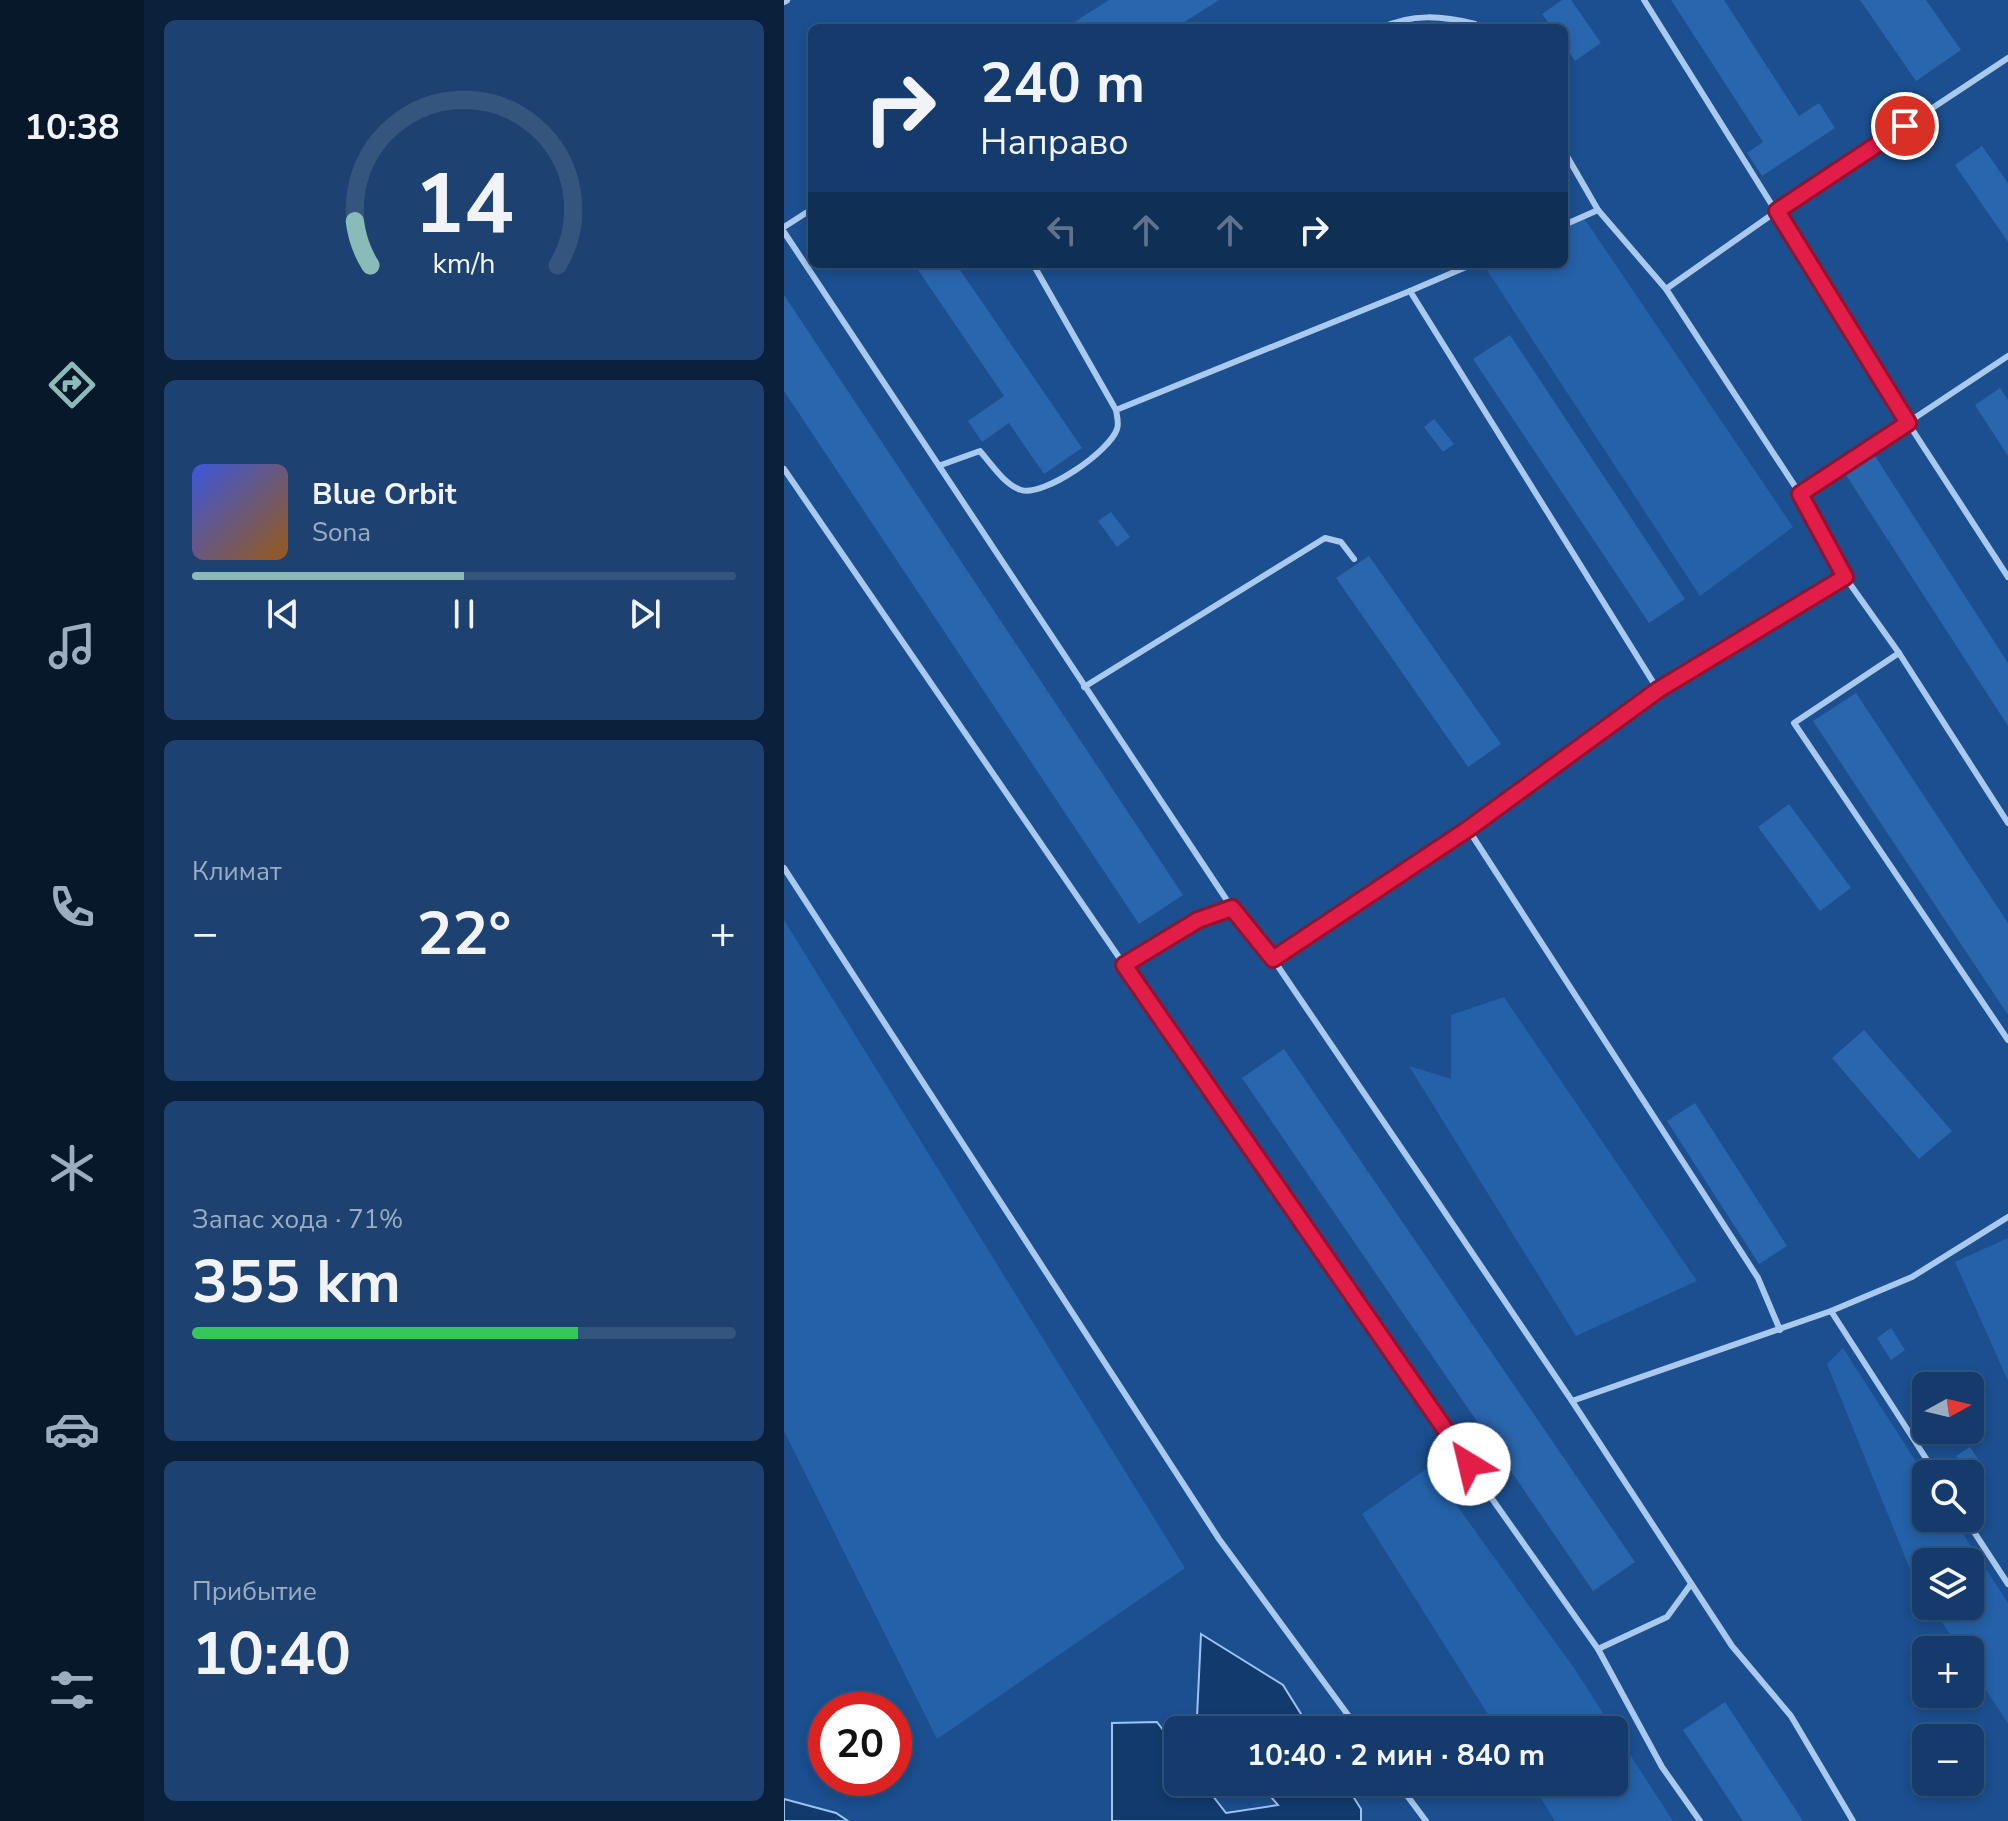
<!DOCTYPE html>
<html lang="ru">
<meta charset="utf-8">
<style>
body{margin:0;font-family:"Nunito Sans",sans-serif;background:#1d4271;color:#f1f3f6;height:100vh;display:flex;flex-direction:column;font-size:30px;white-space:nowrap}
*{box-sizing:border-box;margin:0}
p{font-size:26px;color:#9dadc1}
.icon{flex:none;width:44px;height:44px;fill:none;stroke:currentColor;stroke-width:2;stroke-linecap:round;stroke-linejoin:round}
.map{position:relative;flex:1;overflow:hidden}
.details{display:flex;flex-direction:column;gap:20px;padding:20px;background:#0b203b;width:640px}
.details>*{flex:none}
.hud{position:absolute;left:24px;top:24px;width:760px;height:244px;border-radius:12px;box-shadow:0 4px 12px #0003,0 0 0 2px #33557e;background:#143b6b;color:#f1f3f6;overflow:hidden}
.needle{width:52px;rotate:82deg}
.buttons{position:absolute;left:1128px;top:1372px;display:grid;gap:16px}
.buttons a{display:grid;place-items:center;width:72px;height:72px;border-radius:12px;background:#143b6b;box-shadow:0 4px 12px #0003,0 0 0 2px #33557e;font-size:40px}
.speed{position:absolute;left:24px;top:1692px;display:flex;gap:16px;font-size:40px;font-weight:700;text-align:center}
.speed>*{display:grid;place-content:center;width:104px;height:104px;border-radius:50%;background:#143b6b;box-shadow:0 4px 12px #0003,0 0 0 2px #33557e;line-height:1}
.speed .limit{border:12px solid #d22;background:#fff;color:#111}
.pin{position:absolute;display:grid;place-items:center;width:68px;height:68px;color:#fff;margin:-34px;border:4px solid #fff;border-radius:50%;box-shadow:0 2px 8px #0007}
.me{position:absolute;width:88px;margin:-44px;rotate:324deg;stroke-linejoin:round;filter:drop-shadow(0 0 6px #0008)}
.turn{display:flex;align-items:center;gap:28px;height:168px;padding:0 40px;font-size:36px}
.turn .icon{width:104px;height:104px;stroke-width:2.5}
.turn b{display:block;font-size:56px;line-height:68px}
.lanes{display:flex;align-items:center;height:76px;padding:0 40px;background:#0003;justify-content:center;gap:40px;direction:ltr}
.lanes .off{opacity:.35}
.big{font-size:60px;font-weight:700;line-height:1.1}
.details .card{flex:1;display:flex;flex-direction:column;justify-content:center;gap:12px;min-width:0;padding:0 28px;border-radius:12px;background:#1d4271}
.details .dial{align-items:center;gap:0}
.dial svg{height:208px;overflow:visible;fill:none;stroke:#33557e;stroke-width:7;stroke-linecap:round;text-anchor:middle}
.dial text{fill:#f1f3f6;stroke:none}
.song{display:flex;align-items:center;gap:24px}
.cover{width:96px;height:96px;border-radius:12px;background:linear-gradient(135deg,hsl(230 70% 55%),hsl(30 70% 35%))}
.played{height:8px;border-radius:4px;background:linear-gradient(90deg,#8bbbb9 50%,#33557e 50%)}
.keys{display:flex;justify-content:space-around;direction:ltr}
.heat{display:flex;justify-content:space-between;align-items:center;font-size:44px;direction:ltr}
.charge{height:12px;border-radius:6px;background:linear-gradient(90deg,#34c759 71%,#33557e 0)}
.trip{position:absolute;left:380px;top:1716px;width:464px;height:80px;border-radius:12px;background:#143b6b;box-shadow:0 4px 12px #0003,0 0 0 2px #33557e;font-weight:700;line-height:80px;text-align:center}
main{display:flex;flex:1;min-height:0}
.tab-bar{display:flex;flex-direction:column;width:144px;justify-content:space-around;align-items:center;background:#08182b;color:#9dadc1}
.tab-bar .icon{width:56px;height:56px}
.tab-bar .active{color:#8bbbb9}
.tab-bar b{font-size:36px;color:#f1f3f6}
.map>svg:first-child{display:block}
.green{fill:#2461a8}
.water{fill:#123a6d;stroke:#9cc4f0;stroke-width:2}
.building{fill:#2a66ad}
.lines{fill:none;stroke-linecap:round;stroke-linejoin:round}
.service{stroke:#a9c9ee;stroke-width:6}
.minor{stroke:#a9c9ee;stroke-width:8}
.route-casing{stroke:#92132f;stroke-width:20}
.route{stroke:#e11d48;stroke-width:14}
</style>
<main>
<nav class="tab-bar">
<b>10:38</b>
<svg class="icon active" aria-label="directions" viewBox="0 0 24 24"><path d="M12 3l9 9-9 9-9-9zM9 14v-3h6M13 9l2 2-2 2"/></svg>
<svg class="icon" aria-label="music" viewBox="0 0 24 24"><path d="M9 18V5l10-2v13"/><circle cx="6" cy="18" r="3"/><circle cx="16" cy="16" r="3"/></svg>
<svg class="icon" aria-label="phone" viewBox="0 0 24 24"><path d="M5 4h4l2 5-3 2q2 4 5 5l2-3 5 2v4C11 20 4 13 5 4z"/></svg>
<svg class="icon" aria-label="climate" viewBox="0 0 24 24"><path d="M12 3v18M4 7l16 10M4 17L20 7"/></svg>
<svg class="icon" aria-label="car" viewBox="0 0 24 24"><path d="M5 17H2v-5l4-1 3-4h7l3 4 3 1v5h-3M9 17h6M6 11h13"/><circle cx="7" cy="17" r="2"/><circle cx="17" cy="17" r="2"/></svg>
<svg class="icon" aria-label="filters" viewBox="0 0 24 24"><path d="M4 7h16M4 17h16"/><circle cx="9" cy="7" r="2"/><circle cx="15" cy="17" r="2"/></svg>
</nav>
<section class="details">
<div class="card dial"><svg viewBox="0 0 100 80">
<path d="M14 69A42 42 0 1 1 86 69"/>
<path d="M14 69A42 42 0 0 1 8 52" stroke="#8bbbb9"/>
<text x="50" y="56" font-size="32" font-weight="700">14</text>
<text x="50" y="72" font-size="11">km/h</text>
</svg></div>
<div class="card">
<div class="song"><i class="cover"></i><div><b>Blue Orbit</b><p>Sona</p></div></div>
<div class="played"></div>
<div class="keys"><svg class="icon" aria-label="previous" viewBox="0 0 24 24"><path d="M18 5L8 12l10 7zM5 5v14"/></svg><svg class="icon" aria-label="pause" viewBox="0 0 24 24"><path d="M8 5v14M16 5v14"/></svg><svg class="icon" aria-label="next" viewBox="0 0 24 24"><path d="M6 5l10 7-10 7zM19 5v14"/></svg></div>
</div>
<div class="card"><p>Климат</p>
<div class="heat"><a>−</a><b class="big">22°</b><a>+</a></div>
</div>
<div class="card"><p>Запас хода · 71%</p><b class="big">355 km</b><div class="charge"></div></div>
<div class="card"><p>Прибытие</p><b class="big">10:40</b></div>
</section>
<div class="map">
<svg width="1224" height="1821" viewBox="0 0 1224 1821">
<rect width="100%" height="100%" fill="#1b4f8f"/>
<!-- green -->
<g class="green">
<polygon points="800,218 1009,527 916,596 703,270 715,264 780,264 780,229"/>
<polygon points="0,920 401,1568 153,1739 0,1431"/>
<polygon points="720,997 913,1281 792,1336 625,1066 667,1079 667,1015"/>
<polygon points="1224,1238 1224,1381 1171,1262"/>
<polygon points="1059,1348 1142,1477 1142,1518 1169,1518 1224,1603 1224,1724 1186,1665 1186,1650 1176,1650 1148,1606 1186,1606 1186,1562 1142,1562 1142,1597 1130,1579 1043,1364"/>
<polygon points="645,1467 790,1668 830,1730 714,1730 578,1514"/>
<polygon points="830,1730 889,1821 771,1821 747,1782 830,1782"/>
</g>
<!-- water -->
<g class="water">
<polygon points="417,1634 499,1685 527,1730 425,1730 413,1717"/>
<polygon points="373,1722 394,1750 394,1782 418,1782 442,1813 494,1805 474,1782 560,1782 577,1809 577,1821 328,1821 328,1723"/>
<polygon points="0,1799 52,1813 64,1821 0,1821"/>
</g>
<!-- building -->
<g class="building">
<polygon points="325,0 435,0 391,28 281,28"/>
<polygon points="778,0 787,0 817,43 791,61 780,45 780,28 768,28 758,14"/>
<polygon points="887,0 940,0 1015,116 1035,103 1051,128 978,176 963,153 979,142"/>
<polygon points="1076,0 1142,0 1177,50 1132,81"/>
<polygon points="1198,146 1224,183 1224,242 1171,165"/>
<polygon points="130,264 172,264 298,448 260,474 225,423 198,442 184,421 220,396"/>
<polygon points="0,295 399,895 355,924 0,391"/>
<polygon points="726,335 901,599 865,623 689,359"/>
<polygon points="1216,388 1224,400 1224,456 1191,405"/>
<polygon points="650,419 670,444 659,452 640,427"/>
<polygon points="1091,456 1224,663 1224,726 1062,475"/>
<polygon points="327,512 346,537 333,547 314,521"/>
<polygon points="585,556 717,744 684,767 552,578"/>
<polygon points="1072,693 1224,923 1224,1015 1029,721"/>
<polygon points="1005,804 1067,888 1036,911 974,827"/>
<polygon points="1080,1030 1168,1131 1135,1159 1048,1058"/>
<polygon points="500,1049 851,1562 809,1591 458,1078"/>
<polygon points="911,1103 1003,1246 975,1264 883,1121"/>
<polygon points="1107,1328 1121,1350 1107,1360 1093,1338"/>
<polygon points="1186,1447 1200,1468 1186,1477 1172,1456"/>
<polygon points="941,1702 1019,1821 959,1821 899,1730"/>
</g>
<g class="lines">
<!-- service -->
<g class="service">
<polyline points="860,0 1124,423 1224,577"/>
<path d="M597,28C628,13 659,16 691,24L695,28"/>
<polyline points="780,151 814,210 882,289 1016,494 1061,577 1115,653 1224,823"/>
<polyline points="780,225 814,210"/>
<polyline points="0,227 28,209"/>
<polyline points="0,232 448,908 489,959 639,1180 788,1401 948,1646 1007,1716 1069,1821"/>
<polyline points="249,264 332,410 626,291 874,690"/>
<polyline points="882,289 993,211 1224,58"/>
<polyline points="626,291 689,264"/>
<path d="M157,465L196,451C207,464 221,485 237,490C260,497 326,451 333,429C335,424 333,415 332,410"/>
<polyline points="0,469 651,1418 814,1649 878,1767 916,1821"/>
<polyline points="1016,494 1224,356"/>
<polyline points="1115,653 1010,723 1224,1040"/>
<polyline points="300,687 541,538 557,542 570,559"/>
<polyline points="684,829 974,1278 996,1330"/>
<polyline points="0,868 435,1539 575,1730"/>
<polyline points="489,959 684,829 874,690 1061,577"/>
<polyline points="340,965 414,920 448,908"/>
<polyline points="1047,1311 1152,1474"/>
<polyline points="788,1401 1047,1311 1128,1277 1224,1217"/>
<polyline points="1181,1518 1224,1584"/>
<polyline points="814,1649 883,1617 907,1584"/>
<polyline points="613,1782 642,1821"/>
</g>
<!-- minor -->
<polyline class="minor" points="0,1 2,0"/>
</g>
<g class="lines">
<!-- route casing -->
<g class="route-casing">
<polyline id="route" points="685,1464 340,965 414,920 448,908 489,959 684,829 874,690 1061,577 1016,494 1124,423 993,211 1121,126"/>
</g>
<!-- route -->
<use href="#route" class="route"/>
</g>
</svg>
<div class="buttons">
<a><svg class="needle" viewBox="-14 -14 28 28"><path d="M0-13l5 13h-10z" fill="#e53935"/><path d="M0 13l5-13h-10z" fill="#9dadc1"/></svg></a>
<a><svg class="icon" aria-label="search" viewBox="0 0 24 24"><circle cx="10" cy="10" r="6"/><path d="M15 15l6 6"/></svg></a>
<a><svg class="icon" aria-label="layers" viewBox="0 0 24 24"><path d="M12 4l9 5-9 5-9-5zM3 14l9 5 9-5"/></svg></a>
<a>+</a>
<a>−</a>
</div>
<div class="speed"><div class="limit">20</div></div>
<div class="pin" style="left:1121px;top:126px;background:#d93025"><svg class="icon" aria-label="arrive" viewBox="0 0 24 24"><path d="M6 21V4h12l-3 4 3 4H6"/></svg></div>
<svg class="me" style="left:685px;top:1464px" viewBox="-20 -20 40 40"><circle r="19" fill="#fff"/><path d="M0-13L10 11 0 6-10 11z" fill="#e11d48"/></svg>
<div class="trip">10:40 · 2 мин · 840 m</div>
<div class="hud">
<div class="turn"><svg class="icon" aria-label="right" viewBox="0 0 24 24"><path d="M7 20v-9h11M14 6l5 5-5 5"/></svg><div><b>240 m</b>Направо</div></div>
<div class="lanes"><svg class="icon off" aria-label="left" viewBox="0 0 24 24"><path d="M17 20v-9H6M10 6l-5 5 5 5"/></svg><svg class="icon off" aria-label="ahead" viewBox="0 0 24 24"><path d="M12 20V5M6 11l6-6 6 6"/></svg><svg class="icon off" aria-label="ahead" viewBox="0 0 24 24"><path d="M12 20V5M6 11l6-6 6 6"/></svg><svg class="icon" aria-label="right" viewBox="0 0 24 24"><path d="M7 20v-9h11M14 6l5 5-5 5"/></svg></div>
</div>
</div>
</main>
